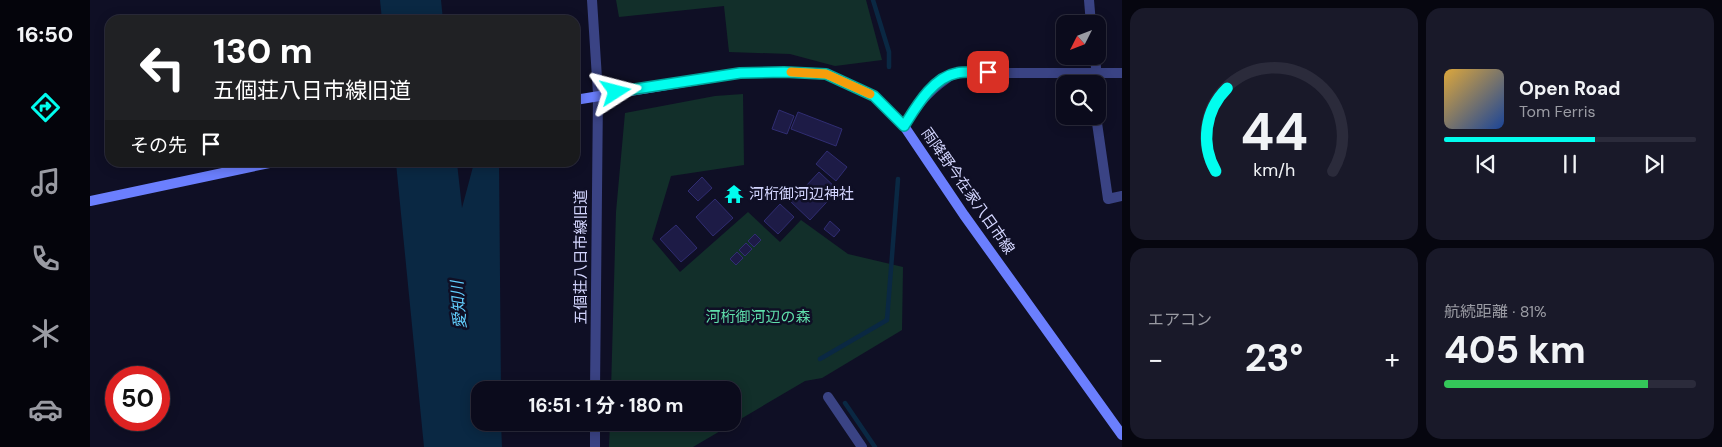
<!DOCTYPE html>
<html lang="ja">
<meta charset="utf-8">
<style>
body{margin:0;font-family:"DM Sans","Noto Sans JP",sans-serif;background:#191929;color:#f1f3f6;height:100vh;display:flex;flex-direction:column;font-size:19px;white-space:nowrap}
*{box-sizing:border-box;margin:0}
p{font-size:16px;color:#9a9ba3}
.icon{flex:none;width:28px;height:28px;fill:none;stroke:currentColor;stroke-width:2;stroke-linecap:round;stroke-linejoin:round}
.map{position:relative;flex:1;overflow:hidden}
.drawer{display:flex;flex-direction:column;gap:8px;padding:8px;background:#06060f;width:600px}
.drawer>*{flex:none}
.banner{position:absolute;left:15px;top:15px;width:475px;height:152px;border-radius:15px;box-shadow:0 2px 12px #0003,0 0 0 1px #2b2b3b;background:#202124;color:#fff;overflow:hidden}
.needle{width:32px;rotate:228deg}
.fabs{position:absolute;left:966px;top:15px;display:grid;gap:10px}
.fabs a{display:grid;place-items:center;width:50px;height:50px;border-radius:10px;background:#0b0b1c;box-shadow:0 2px 12px #0003,0 0 0 1px #2b2b3b;font-size:25px}
.speed{position:absolute;left:15px;top:366px;display:flex;gap:10px;font-size:25px;font-weight:700;text-align:center}
.speed>*{display:grid;place-content:center;width:65px;height:65px;border-radius:50%;background:#0b0b1c;box-shadow:0 2px 12px #0003,0 0 0 1px #2b2b3b;line-height:1}
.speed .limit{border:8px solid #d22;background:#fff;color:#111}
.pin{position:absolute;display:grid;place-items:center;width:42px;height:42px;color:#fff;margin:-21px;border-radius:10px;box-shadow:0 2px 8px #0006}
.me{position:absolute;width:55px;margin:-28px;rotate:81deg;stroke-linejoin:round;filter:drop-shadow(0 0 4px #0008)}
.turn{display:flex;align-items:center;gap:18px;height:105px;padding:0 25px;font-size:22px}
.turn .icon{width:65px;height:65px;stroke-width:2.5}
.turn b{display:block;font-size:35px;line-height:42px}
.then{display:flex;align-items:center;height:48px;padding:0 25px;background:#0003;gap:10px;font-size:19px}
.big{font-size:38px;font-weight:700;line-height:1.1}
.drawer .tile{flex:1;display:flex;flex-direction:column;justify-content:center;gap:8px;min-width:0;padding:0 18px;border-radius:15px;background:#191929}
.drawer .dial{align-items:center;gap:0}
.dial svg{height:130px;overflow:visible;fill:none;stroke:#2b2b3b;stroke-width:7;stroke-linecap:round;text-anchor:middle}
.dial text{fill:#f1f3f6;stroke:none}
.song{display:flex;align-items:center;gap:15px}
.cover{width:60px;height:60px;border-radius:8px;background:linear-gradient(135deg,hsl(40 70% 55%),hsl(220 70% 35%))}
.played{height:5px;border-radius:2px;background:linear-gradient(90deg,#01fdee 60%,#2b2b3b 60%)}
.keys{display:flex;justify-content:space-around;direction:ltr}
.heat{display:flex;justify-content:space-between;align-items:center;font-size:28px;direction:ltr}
.charge{height:8px;border-radius:4px;background:linear-gradient(90deg,#34c759 81%,#2b2b3b 0)}
.drawer .tiles{flex:1;display:grid;gap:8px;grid-template-columns:repeat(2,1fr)}
.trip{position:absolute;left:381px;top:381px;width:270px;height:50px;border-radius:15px;background:#0b0b1c;box-shadow:0 2px 12px #0003,0 0 0 1px #2b2b3b;font-weight:700;line-height:50px;text-align:center}
main{display:flex;flex:1;min-height:0}
.tabs{display:flex;flex-direction:column;width:90px;justify-content:space-around;align-items:center;background:#04040b;color:#9a9ba3}
.tabs .icon{width:35px;height:35px}
.tabs .on{color:#01fdee}
.tabs b{font-size:22px;color:#f1f3f6}
.map>svg:first-child{display:block}
.green{fill:#122f2a}
.water{fill:#0a2843}
.lines{fill:none;stroke-linecap:round;stroke-linejoin:round}
.stream{stroke:#0a2843;stroke-width:4.5}
.building{fill:#1d1b46;stroke:#302d72}
.street{stroke:#3a4384;stroke-width:10}
.secondary{stroke:#6b7ffe;stroke-width:10}
.route-casing{stroke:#01a49b;stroke-width:12}
.route{stroke:#01fdee;stroke-width:9}
.slow{stroke:#f59e0b;stroke-width:9}
.labels{text-anchor:middle;stroke-width:5;stroke-linejoin:round;paint-order:stroke}
.street-label{font-size:15px;fill:#d4d6ff;stroke:#0f0f25}
.poi-label{font-size:15px;fill:#d4d6ff;stroke:#0f0f25;text-anchor:start}
.park-label{font-size:15px;fill:#5fdfab;stroke:#0f0f25}
.water-label{font-size:16px;font-style:italic;fill:#62cffe;stroke:#0f0f25}
</style>
<main>
<nav class="tabs">
<b>16:50</b>
<svg class="icon on" aria-label="directions" viewBox="0 0 24 24"><path d="M12 3l9 9-9 9-9-9zM9 14v-3h6M13 9l2 2-2 2"/></svg>
<svg class="icon" aria-label="music" viewBox="0 0 24 24"><path d="M9 18V5l10-2v13"/><circle cx="6" cy="18" r="3"/><circle cx="16" cy="16" r="3"/></svg>
<svg class="icon" aria-label="phone" viewBox="0 0 24 24"><path d="M5 4h4l2 5-3 2q2 4 5 5l2-3 5 2v4C11 20 4 13 5 4z"/></svg>
<svg class="icon" aria-label="climate" viewBox="0 0 24 24"><path d="M12 3v18M4 7l16 10M4 17L20 7"/></svg>
<svg class="icon" aria-label="car" viewBox="0 0 24 24"><path d="M5 17H2v-5l4-1 3-4h7l3 4 3 1v5h-3M9 17h6M6 11h13"/><circle cx="7" cy="17" r="2"/><circle cx="17" cy="17" r="2"/></svg>
</nav>
<div class="map">
<svg width="1032" height="447" viewBox="0 0 1032 447">
<rect width="100%" height="100%" fill="#0f0f25"/>
<!-- green -->
<g class="green">
<polygon points="526,0 776,0 792,60 745,66 700,54 639,52 634,6 529,17"/>
<polygon points="653,94 654,165 581,176 562,239 590,272 658,212 690,242 711,220 758,254 813,267 812,330 732,378 715,381 603,447 519,447 520,423 642,422 642,390 521,390 526,212 535,113 625,96"/>
</g>
<!-- water -->
<g class="water">
<polygon points="290,0 351,0 353,20 292,20"/>
<polygon points="306,163 367,163 372,208 384,163 409,163 411,390 390,390 390,422 411,423 412,447 334,447"/>
</g>
<g class="lines">
<!-- stream -->
<g class="stream">
<polyline points="783,0 799,52 799,67"/>
<polyline points="730,359 797,320 808,179"/>
<polyline points="755,403 785,447"/>
</g>
</g>
<!-- building -->
<g class="building">
<polygon points="689,110 704,116 697,134 682,129"/>
<polygon points="708,112 752,129 746,146 701,129"/>
<polygon points="737,151 757,167 746,181 726,164"/>
<polygon points="729,172 748,190 720,220 701,202"/>
<polygon points="612,177 622,188 608,201 598,191"/>
<polygon points="625,199 643,218 623,236 606,217"/>
<polygon points="690,204 704,217 688,234 674,221"/>
<polygon points="740,221 750,230 744,237 734,229"/>
<polygon points="586,225 607,248 591,262 570,239"/>
<polygon points="665,234 671,240 664,247 658,241"/>
<polygon points="656,243 662,249 655,256 649,250"/>
<polygon points="647,252 653,258 646,265 640,259"/>
</g>
<g class="lines">
<!-- street -->
<g class="street">
<polyline points="502,0 508,94 505,390"/>
<polyline points="999,0 1001,24"/>
<polyline points="1005,56 1008,92"/>
<polyline points="1006,116 1018,199 1032,196"/>
<path d="M814,126C828,103 842,87 865,73H1032"/>
<polyline points="738,397 772,447"/>
<polyline points="505,447 505,422"/>
</g>
<!-- secondary -->
<g class="secondary">
<polyline points="485,100 650,73 694,72 736,74 784,96 814,126 874,215 1032,435"/>
<polyline points="0,201 184,162"/>
</g>
</g>
<g class="lines">
<!-- route casing -->
<g class="route-casing">
<path id="route" d="M526,92L650,73L694,72L736,74L784,96L814,126C826,107 843,77 867,73C877,71 888,73 898,72"/>
</g>
<!-- route -->
<use href="#route" class="route"/>
<!-- slow -->
<polyline class="slow" points="701,72 736,74 780,94"/>
</g>
<!-- icons -->
<defs>
<g id="temple-bare" transform="scale(1.5)"><path d="M0-6L5-2H3V0L6.5 2.5H4V6H1.5V3h-3V6H-4V2.5H-6.5L-3 0V-2H-5Z" fill="#01fdee" stroke="#0f0f25" stroke-width="2.5" paint-order="stroke"/></g>
</defs>
<g fill-rule="evenodd">
<use href="#temple-bare" x="644" y="194"/>
</g>
<g class="labels">
<!-- street labels -->
<g class="street-label">
<text transform="translate(878 191) rotate(55)" y="5">雨降野今在家八日市線</text>
<text transform="translate(491 257) rotate(-90)" y="5">五個荘八日市線旧道</text>
</g>
<!-- poi labels -->
<g class="poi-label">
<text x="659" y="199">河桁御河辺神社</text>
</g>
<!-- park labels -->
<g class="park-label">
<text x="668" y="322">河桁御河辺の森</text>
</g>
<!-- water labels -->
<g class="water-label">
<text transform="translate(368 305) rotate(-94)" y="6">愛知川</text>
</g>
</g>
</svg>
<div class="fabs">
<a><svg class="needle" viewBox="-14 -14 28 28"><path d="M0-13l5 13h-10z" fill="#e53935"/><path d="M0 13l5-13h-10z" fill="#9a9ba3"/></svg></a>
<a><svg class="icon" aria-label="search" viewBox="0 0 24 24"><circle cx="10" cy="10" r="6"/><path d="M15 15l6 6"/></svg></a>
</div>
<div class="speed"><div class="limit">50</div></div>
<div class="pin" style="left:898px;top:72px;background:#d93025"><svg class="icon" aria-label="arrive" viewBox="0 0 24 24"><path d="M6 21V4h12l-3 4 3 4H6"/></svg></div>
<svg class="me" style="left:526px;top:92px" viewBox="-20 -20 40 40"><path d="M0-17L14 15 0 8-14 15z" fill="#01fdee" stroke="#fff" stroke-width="4"/></svg>
<div class="trip">16:51 · 1 分 · 180 m</div>
<div class="banner">
<div class="turn"><svg class="icon" aria-label="left" viewBox="0 0 24 24"><path d="M17 20v-9H6M10 6l-5 5 5 5"/></svg><div><b>130 m</b>五個荘八日市線旧道</div></div>
<div class="then">その先<svg class="icon" aria-label="arrive" viewBox="0 0 24 24"><path d="M6 21V4h12l-3 4 3 4H6"/></svg></div>
</div>
</div>
<section class="drawer">
<div class="tiles">
<div class="tile dial"><svg viewBox="0 0 100 80">
<path d="M14 69A42 42 0 1 1 86 69"/>
<path d="M14 69A42 42 0 0 1 21 18" stroke="#01fdee"/>
<text x="50" y="56" font-size="32" font-weight="700">44</text>
<text x="50" y="72" font-size="11">km/h</text>
</svg></div>
<div class="tile">
<div class="song"><i class="cover"></i><div><b>Open Road</b><p>Tom Ferris</p></div></div>
<div class="played"></div>
<div class="keys"><svg class="icon" aria-label="previous" viewBox="0 0 24 24"><path d="M18 5L8 12l10 7zM5 5v14"/></svg><svg class="icon" aria-label="pause" viewBox="0 0 24 24"><path d="M8 5v14M16 5v14"/></svg><svg class="icon" aria-label="next" viewBox="0 0 24 24"><path d="M6 5l10 7-10 7zM19 5v14"/></svg></div>
</div>
<div class="tile"><p>エアコン</p>
<div class="heat"><a>−</a><b class="big">23°</b><a>+</a></div>
</div>
<div class="tile"><p>航続距離 · 81%</p><b class="big">405 km</b><div class="charge"></div></div>
</div>
</section>
</main>
